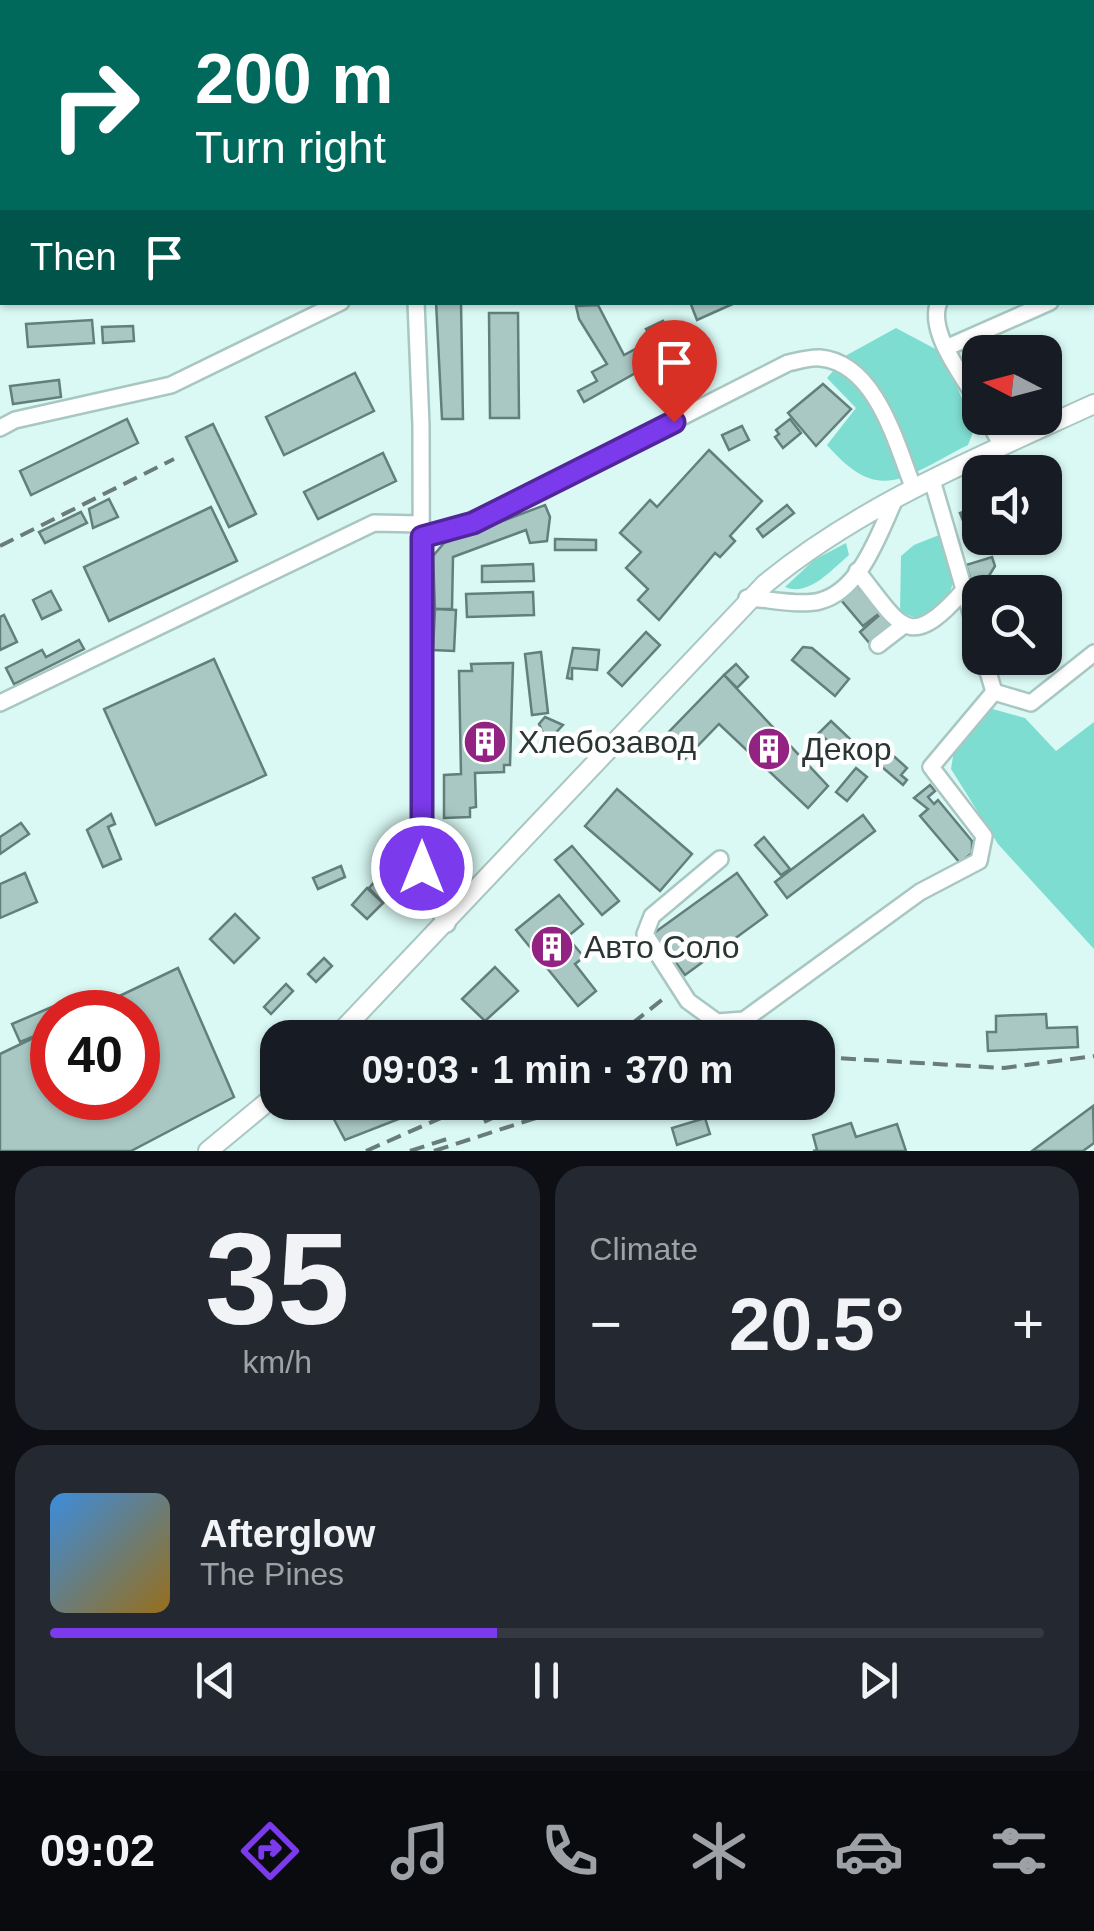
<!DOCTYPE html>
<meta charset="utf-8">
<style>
body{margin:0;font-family:Arial,sans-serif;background:#242831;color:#f1f3f6;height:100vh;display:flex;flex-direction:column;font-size:38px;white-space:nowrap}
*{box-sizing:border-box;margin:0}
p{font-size:32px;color:#9ea1a6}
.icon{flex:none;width:55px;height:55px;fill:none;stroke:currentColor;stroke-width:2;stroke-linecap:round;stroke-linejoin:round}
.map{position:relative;height:1151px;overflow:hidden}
.side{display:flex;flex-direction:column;gap:15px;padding:15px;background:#0d0f14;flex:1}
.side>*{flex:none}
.top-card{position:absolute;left:0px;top:0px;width:1095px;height:305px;box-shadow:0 2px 8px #0004;background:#00695c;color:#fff;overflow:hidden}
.needle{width:65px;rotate:276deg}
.tools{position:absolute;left:962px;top:335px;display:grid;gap:20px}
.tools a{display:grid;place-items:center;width:100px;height:100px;border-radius:20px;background:#171b24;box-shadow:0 2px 8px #0004;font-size:50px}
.speed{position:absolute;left:30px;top:990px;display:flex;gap:20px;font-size:50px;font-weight:700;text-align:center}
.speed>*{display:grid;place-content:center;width:130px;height:130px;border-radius:50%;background:#171b24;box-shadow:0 2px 8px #0004;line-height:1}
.speed .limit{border:15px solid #d22;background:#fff;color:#111}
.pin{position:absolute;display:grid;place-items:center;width:85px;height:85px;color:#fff;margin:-102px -42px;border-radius:50% 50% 50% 0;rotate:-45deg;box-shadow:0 0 10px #0007}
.pin .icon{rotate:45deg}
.me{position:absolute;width:110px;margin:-55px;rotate:0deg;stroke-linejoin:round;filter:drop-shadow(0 0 8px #0008)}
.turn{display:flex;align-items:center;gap:35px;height:210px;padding:0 30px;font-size:45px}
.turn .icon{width:130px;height:130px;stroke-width:2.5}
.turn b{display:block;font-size:70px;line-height:85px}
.then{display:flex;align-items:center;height:95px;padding:0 30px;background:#0003;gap:20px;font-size:38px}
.big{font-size:75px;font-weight:800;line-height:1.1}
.side .card{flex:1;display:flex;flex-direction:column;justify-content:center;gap:15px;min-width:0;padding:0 35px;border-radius:30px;background:#242831}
.side .dial{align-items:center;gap:0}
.dial b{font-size:130px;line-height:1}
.song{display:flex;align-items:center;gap:30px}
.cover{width:120px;height:120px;border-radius:15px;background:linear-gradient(135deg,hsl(210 70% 55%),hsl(40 70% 35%))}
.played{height:10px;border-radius:5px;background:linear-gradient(90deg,#7c3aed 45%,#363941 45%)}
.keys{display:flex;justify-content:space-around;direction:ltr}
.heat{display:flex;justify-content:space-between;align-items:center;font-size:55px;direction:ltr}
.side .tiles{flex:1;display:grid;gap:15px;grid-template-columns:1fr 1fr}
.card:last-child{grid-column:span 2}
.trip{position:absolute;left:260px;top:1020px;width:575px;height:100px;border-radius:30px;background:#171b24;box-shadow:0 2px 8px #0004;font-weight:800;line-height:100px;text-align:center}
.tab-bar{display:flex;height:160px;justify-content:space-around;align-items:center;background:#090b0e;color:#9ea1a6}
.tab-bar .icon{width:70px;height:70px}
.tab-bar .on{color:#7c3aed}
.tab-bar b{font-size:45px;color:#f1f3f6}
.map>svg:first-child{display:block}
.green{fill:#7eddd1}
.building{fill:#a9c7c3;stroke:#637f7b;stroke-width:2.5}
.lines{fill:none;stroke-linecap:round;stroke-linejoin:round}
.minor-casing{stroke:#a9c7c2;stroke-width:20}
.major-casing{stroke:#a9c7c2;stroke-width:22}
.minor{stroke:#fff;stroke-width:15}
.major{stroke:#fff;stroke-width:18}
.rail{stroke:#697c79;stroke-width:4;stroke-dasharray:15 8;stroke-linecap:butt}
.route-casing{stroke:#51269a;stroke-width:25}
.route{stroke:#7c3aed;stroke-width:18}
.labels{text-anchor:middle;stroke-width:9;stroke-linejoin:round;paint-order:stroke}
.poi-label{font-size:32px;fill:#2a3634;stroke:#fefefe;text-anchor:start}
</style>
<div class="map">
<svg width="1094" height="1151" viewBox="0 0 1094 1151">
<rect width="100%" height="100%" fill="#daf9f4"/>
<!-- green -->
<g class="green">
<path d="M896,328L941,352L975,427L968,445C905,476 881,507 827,445L856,408L827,378L847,355Z"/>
<polygon points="939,535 955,578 946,602 919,619 900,612 901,556 914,545"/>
<path d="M846,543L849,555C831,570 809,597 785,587L814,560Z"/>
<polygon points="989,708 1025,718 1056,751 1094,722 1094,949 998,844 951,769 954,750"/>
</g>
<!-- building -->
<g class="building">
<polygon points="436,302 461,302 463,419 442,419"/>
<polygon points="690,302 737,302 697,320"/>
<polygon points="598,305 624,355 652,340 646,329 663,321 678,349 584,402 578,391 597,381 592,372 607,364 579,319 576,306"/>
<polygon points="489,313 518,313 519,418 490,418"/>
<polygon points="92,320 94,343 28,347 26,324"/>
<polygon points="133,326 134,341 103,343 102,327"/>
<polygon points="355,373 374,411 284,455 266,417"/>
<polygon points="59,380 61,397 13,404 10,386"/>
<polygon points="823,384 851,409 816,446 788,413"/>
<polygon points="127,419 138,443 31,495 20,471"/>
<polygon points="790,419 801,433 783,448 775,437 779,434 776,430"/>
<polygon points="213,424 256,514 229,527 186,437"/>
<polygon points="742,426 749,440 729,450 722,435"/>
<polygon points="709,450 762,501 730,536 735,541 720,557 715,553 659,620 638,600 648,589 626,568 641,552 620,533 650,500 657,507"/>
<polygon points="383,453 396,481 318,519 304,492"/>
<polygon points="109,499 118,517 93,528 89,509"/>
<polygon points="545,505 550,517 547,541 530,543 526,530 453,557 452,609 435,609 433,556 444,543"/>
<polygon points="787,505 794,513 763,537 757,529"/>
<polygon points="980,506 980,538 991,538 972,544 960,513"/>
<polygon points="211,507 237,561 109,621 84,567"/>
<polygon points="81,512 87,523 45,543 39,532"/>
<polygon points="555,539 596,540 596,550 555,550"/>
<polygon points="992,557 995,566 984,584 973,587 966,565"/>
<polygon points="533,564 534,581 482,582 482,566"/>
<polygon points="851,579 881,612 863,626 836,594"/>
<polygon points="51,591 61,610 42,619 33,600"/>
<polygon points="533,592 534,615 467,617 466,594"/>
<polygon points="435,609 456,610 454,651 433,650"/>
<polygon points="884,611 896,623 871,645 860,632"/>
<polygon points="4,615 17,642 0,650 0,617"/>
<polygon points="646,632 660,645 622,686 608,673"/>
<polygon points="79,640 84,649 14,684 6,668 42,650 46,657"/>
<polygon points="803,647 812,648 849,679 835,696 792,660"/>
<polygon points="573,648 599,650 597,670 572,668 572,679 567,678"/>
<polygon points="541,652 548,713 532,715 525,654"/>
<polygon points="214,659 266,775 156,825 104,709"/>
<polygon points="513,663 510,765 504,765 504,772 475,773 476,807 470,808 470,817 444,818 444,775 461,774 459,671 472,671 471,664"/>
<polygon points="736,664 748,677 737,688 724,675"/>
<polygon points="724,675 828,786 808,808 719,724 684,760 662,739"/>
<polygon points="545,717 563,725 547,742 539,724"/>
<polygon points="831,721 850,739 838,751 819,733"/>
<polygon points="819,733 831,744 817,758 806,747"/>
<polygon points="879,743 907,768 901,775 907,780 903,785 868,755"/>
<polygon points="856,768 867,777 847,801 836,792"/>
<polygon points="930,785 935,791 928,797 934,804 938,800 972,841 972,853 960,863 920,816 928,809 914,798"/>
<polygon points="617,789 692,854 660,891 585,826"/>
<polygon points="111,814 115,824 108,827 121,859 103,867 87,830"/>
<polygon points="863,815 875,831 787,898 775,882"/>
<polygon points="21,823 29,834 0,854 0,837"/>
<polygon points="764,837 790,869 781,875 755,845"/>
<polygon points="572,846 619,901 602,915 555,860"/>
<polygon points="341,866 345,877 318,889 313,878"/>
<polygon points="387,868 402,882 383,903 369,888"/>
<polygon points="25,873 37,902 0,918 0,884"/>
<polygon points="737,873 767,915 685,975 654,933"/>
<polygon points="367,888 383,903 367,919 352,905"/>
<polygon points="559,895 583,924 567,937 584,957 575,964 596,991 578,1006 516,930"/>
<polygon points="235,914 259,938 234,963 210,939"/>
<polygon points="324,958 332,966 316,982 308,974"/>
<polygon points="495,967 518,991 485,1021 462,999"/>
<polygon points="178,968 234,1097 131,1151 0,1151 0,1054 52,1029 52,1098 138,1098 138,1012 86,1012"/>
<polygon points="286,984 293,991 271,1014 264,1007"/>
<polygon points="54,1006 52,1029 20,1042 12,1024"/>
<polygon points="1046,1014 1047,1028 1077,1027 1078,1047 988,1051 987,1032 996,1032 996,1016"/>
<polygon points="349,1102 405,1102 409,1115 345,1140 329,1110"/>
<polygon points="1093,1106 1094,1143 1083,1151 1032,1151"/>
<polygon points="705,1118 710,1134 677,1145 672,1128"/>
<polygon points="851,1123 856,1137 897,1124 906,1151 813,1151 817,1150 813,1135"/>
</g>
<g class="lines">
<!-- minor casing -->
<g class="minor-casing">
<g id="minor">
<polyline points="398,0 398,2"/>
<polyline points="762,0 762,2"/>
<polyline points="1092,284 1094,283"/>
<polyline points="416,302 421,426 422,868 429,894 447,924"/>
<path d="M939,302C926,332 966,380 980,405"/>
<polyline points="948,347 1050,302"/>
<polyline points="987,418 1002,446"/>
<polyline points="0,428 15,420 171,385 341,302"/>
<polyline points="932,480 980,644"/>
<path d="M421,537L473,523L788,363C798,361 810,357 820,358C877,363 897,447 914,489"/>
<path d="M857,571C901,626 908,654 964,590"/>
<path d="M747,598C769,599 800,606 820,601C861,590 879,533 895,499"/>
<polyline points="878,645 904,625"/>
<polyline points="984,658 994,692"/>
<polyline points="994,692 1031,703 1094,653"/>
<polyline points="0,703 374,523 421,524"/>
<polyline points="720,859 652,916 645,934 688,1001 717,1022 744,1020 920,892 979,861 984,836 931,767 994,692"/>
</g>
</g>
<!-- major casing -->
<g class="major-casing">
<g id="major">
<path d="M335,1038L765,584C862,504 981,456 1094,404"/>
<polyline points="208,1151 278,1093"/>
</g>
</g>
<!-- minor -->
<use href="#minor" class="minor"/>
<!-- major -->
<use href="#major" class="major"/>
<!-- rail -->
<g class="rail">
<polyline points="0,546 174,459"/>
<polyline points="614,1038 668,995"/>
<polyline points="818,1057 1004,1068 1094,1056"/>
<polyline points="484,1122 527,1102"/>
<polyline points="366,1151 477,1102"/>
<polyline points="410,1151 447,1139"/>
<polyline points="434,1151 585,1102"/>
</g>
</g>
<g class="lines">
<!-- route casing -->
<g class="route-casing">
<polyline id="route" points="422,868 422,537 473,523 674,422"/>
</g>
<!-- route -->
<use href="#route" class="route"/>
</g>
<!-- icons -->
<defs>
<g id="building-disc" transform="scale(2.25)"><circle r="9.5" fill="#932383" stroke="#fefefe"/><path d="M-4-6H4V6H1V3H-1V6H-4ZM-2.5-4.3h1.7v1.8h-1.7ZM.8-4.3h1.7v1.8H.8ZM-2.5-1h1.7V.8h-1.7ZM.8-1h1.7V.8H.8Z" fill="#fff"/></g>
</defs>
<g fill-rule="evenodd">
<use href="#building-disc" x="485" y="742"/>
<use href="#building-disc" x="769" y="749"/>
<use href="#building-disc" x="552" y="947"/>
</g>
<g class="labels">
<!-- poi labels -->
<g class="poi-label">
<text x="518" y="753">Хлебозавод</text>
<text x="802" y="760">Декор</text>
<text x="584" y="958">Авто Соло</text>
</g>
</g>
</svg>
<div class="tools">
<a><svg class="needle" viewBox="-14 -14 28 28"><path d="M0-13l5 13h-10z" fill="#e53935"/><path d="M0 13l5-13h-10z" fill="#9ea1a6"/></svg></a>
<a><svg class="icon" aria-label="sound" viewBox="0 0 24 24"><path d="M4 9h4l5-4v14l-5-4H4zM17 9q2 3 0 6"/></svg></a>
<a><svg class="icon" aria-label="search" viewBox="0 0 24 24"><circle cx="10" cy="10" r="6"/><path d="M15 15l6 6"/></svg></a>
</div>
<div class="speed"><div class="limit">40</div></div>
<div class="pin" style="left:674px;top:422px;background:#d93025"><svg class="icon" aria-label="arrive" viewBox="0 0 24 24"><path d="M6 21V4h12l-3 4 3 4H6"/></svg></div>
<svg class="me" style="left:422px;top:868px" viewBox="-20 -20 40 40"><circle r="17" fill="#7c3aed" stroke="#fff" stroke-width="3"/><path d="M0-11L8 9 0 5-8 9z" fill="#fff"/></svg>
<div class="trip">09:03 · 1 min · 370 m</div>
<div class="top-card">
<div class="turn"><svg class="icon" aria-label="right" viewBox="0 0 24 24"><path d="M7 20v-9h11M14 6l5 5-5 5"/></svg><div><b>200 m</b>Turn right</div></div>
<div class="then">Then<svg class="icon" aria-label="arrive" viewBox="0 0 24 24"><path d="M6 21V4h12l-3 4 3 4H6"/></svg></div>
</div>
</div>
<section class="side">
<div class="tiles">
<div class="card dial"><b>35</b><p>km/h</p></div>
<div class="card"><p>Climate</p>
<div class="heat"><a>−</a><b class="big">20.5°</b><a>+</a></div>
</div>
<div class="card">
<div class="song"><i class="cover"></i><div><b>Afterglow</b><p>The Pines</p></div></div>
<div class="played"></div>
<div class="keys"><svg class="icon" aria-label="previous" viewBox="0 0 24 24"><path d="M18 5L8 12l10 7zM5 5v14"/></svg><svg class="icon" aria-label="pause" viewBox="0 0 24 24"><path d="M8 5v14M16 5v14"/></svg><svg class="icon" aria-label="next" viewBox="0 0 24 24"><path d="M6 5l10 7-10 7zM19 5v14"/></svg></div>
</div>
</div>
</section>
<nav class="tab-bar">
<b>09:02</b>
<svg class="icon on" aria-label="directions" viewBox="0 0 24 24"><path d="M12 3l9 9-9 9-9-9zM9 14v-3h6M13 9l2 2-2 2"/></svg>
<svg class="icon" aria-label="music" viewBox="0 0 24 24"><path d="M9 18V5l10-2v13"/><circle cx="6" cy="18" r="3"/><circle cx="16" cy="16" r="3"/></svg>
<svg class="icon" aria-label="phone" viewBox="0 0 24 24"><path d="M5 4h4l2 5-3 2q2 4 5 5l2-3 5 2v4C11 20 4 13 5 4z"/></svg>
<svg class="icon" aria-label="climate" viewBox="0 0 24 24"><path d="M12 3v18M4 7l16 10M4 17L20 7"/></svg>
<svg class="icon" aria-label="car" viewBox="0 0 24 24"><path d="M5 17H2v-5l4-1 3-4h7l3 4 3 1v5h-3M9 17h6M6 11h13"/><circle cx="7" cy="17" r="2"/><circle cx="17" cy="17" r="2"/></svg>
<svg class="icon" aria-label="filters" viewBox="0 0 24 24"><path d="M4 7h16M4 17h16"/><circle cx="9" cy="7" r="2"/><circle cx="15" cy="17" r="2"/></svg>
</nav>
